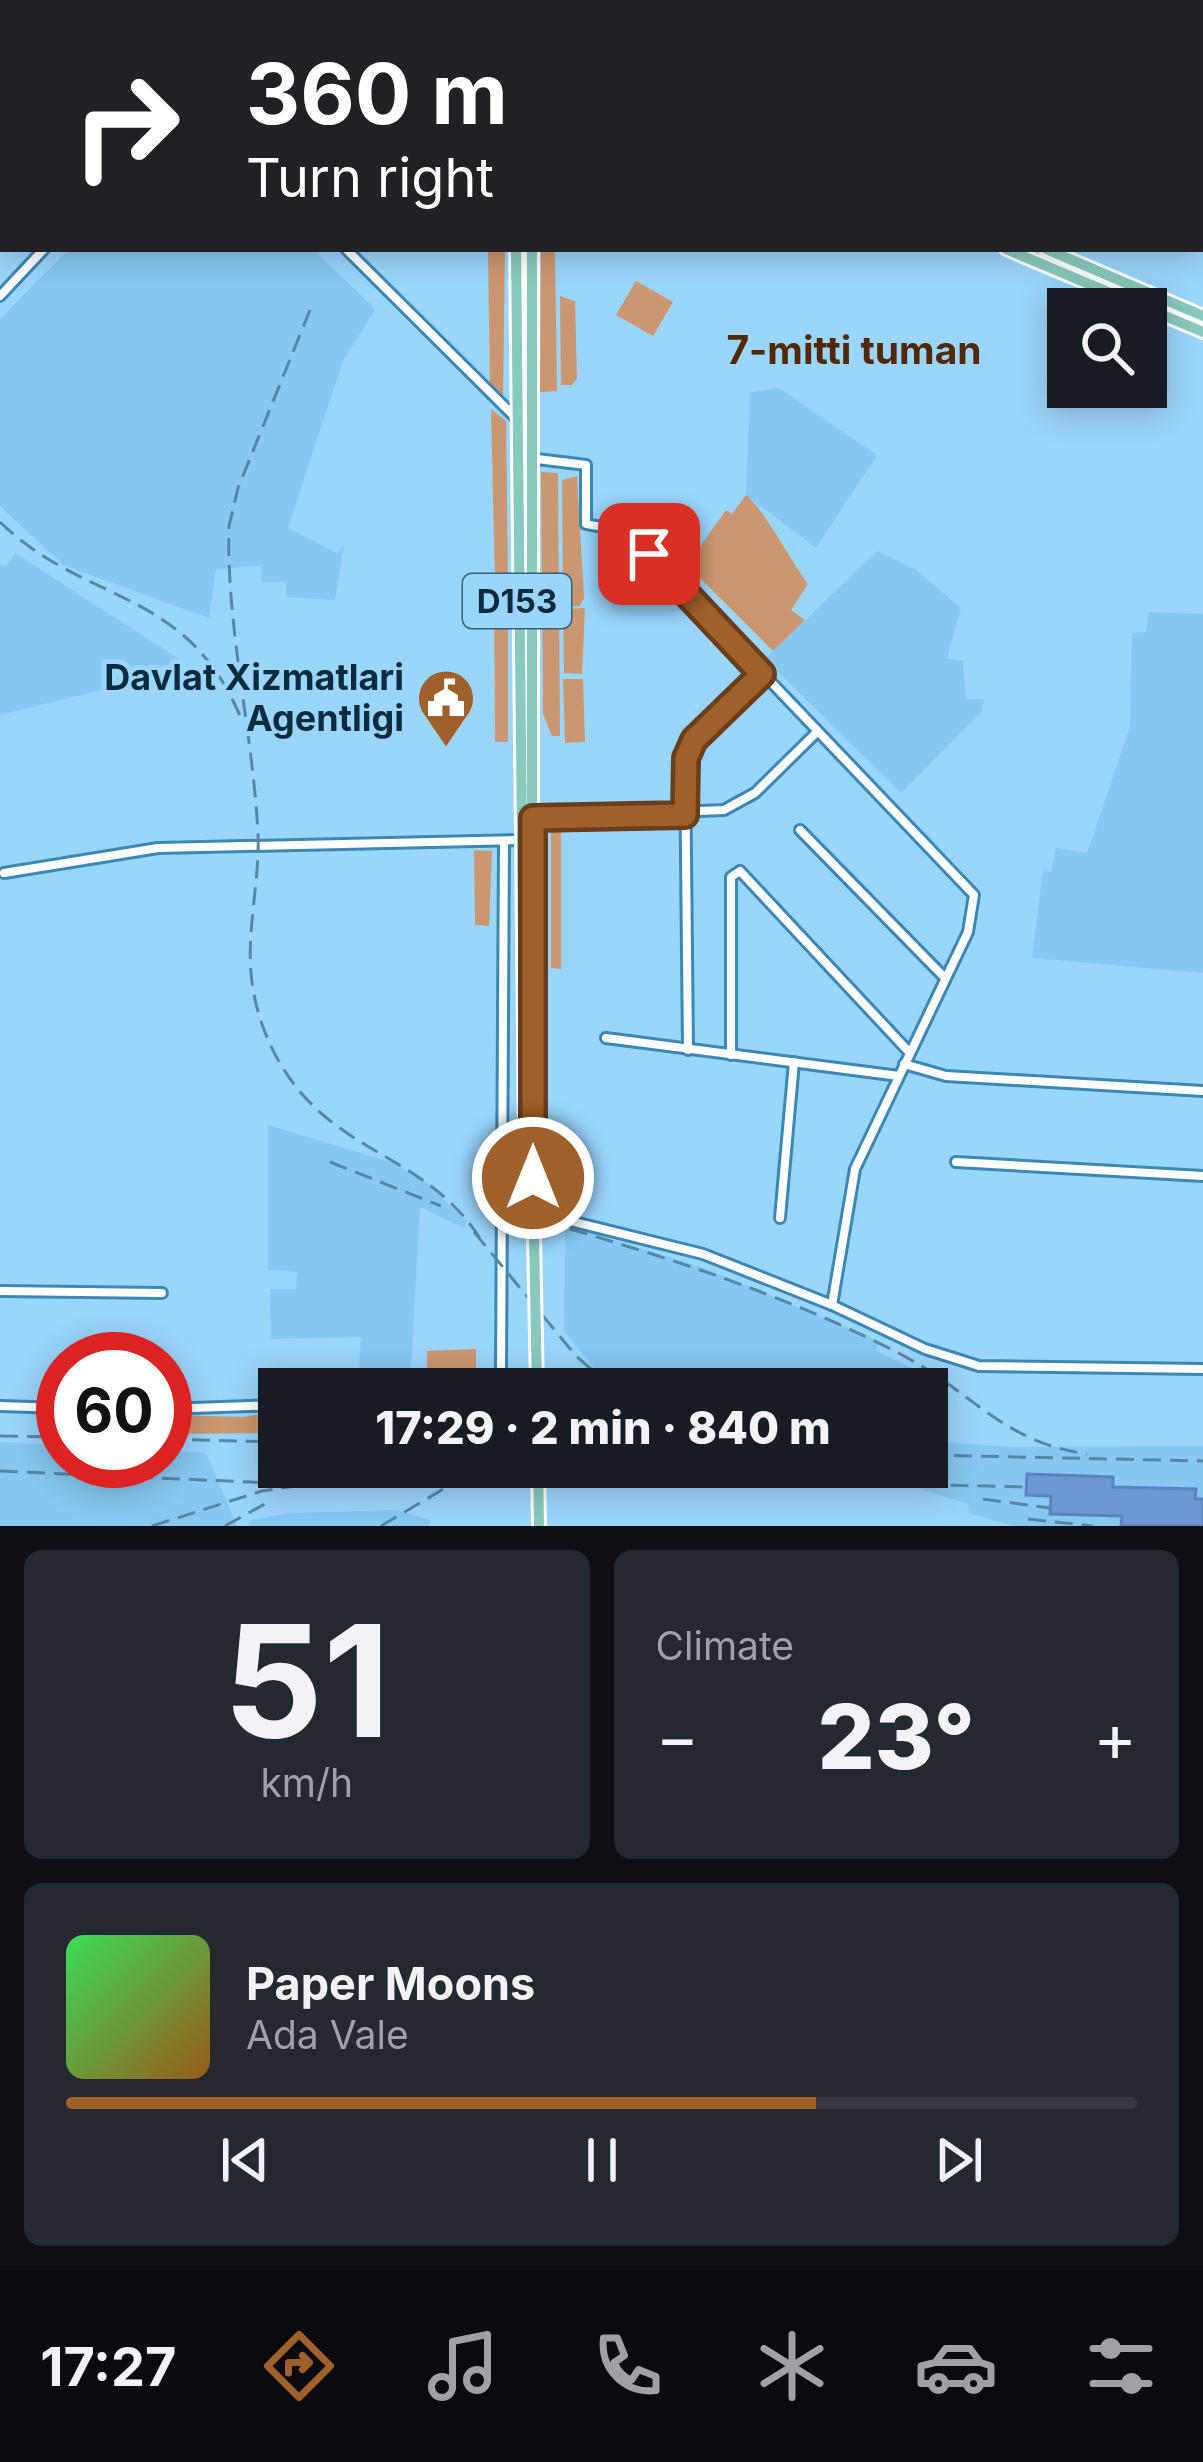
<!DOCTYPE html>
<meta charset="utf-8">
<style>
body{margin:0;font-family:Inter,sans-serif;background:#242831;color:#f1f3f6;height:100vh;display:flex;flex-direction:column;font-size:45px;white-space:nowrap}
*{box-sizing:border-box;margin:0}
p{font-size:39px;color:#9ea1a6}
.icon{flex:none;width:66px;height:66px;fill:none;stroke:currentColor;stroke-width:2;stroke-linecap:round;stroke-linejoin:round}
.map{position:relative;height:1526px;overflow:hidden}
.sheet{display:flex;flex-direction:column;gap:24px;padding:24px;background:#0d0f14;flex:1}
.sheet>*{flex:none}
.banner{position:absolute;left:0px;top:0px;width:1203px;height:252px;box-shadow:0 6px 30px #0003;background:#202124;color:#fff;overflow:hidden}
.tools{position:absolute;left:1047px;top:288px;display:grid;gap:24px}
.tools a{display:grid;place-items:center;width:120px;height:120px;border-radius:0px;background:#171b24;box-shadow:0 6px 30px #0003;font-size:60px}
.speed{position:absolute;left:36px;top:1332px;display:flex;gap:24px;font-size:60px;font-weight:700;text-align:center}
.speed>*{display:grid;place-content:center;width:156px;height:156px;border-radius:50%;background:#171b24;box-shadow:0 6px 30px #0003;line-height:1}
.speed .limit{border:18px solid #d22;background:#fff;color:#111}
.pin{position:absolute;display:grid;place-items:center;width:102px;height:102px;color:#fff;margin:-51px;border-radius:24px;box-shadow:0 6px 18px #0006}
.me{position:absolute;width:132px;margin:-66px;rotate:0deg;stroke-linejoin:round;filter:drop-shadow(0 0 9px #0008)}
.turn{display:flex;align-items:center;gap:42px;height:252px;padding:0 48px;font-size:54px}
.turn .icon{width:156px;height:156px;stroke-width:2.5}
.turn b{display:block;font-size:84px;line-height:102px}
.big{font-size:90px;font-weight:800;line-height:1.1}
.sheet .card{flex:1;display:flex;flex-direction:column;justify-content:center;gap:18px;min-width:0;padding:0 42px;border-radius:18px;background:#242831}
.sheet .dial{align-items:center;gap:0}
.dial b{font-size:156px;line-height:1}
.song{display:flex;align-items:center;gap:36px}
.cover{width:144px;height:144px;border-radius:18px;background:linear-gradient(135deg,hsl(130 70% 55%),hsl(30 70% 35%))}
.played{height:12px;border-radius:6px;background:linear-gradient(90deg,#a06029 70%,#363941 70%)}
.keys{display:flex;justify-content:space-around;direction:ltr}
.heat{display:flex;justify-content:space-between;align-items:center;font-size:66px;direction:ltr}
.sheet .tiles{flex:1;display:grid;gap:24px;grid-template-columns:1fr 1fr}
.card:last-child{grid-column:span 2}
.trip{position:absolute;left:258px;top:1368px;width:690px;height:120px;border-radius:0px;background:#171b24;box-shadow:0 6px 30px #0003;font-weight:800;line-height:120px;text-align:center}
.menu{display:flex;height:192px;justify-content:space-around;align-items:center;background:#090b0e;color:#9ea1a6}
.menu .icon{width:84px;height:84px}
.menu .on{color:#a06029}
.menu b{font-size:54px;color:#f1f3f6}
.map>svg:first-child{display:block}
.built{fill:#87c7f1}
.green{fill:#cb9770}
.building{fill:#6e98d5;stroke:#5a82be;stroke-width:3}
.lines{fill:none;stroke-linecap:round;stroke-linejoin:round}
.minor-casing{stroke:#3b87b5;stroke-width:14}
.major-casing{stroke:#fff;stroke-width:16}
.minor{stroke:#fff;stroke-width:8}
.major{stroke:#88cabd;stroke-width:10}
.rail{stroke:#5887a4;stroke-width:3;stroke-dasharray:18 9;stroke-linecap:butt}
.major-bridge-casing{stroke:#fff;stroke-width:16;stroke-linecap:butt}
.major-bridge{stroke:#88cabd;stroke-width:10}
.route-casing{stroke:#683e1b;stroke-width:30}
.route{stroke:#a06029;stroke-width:21}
.labels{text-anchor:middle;stroke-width:10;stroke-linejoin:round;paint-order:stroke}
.shield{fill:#9ad5fc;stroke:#365f78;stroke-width:3}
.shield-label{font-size:33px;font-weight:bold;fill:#0b2c3f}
.poi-label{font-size:36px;font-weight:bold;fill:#0b2c3f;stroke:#9ad5fc;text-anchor:end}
.neighbourhood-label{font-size:39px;font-weight:bold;fill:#532800;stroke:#9ad5fc}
</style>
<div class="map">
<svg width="1203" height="1526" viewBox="0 0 1203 1526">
<rect width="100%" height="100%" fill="#9ad5fc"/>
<!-- built -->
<g class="built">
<polygon points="69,249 313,249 372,306 375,310 343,361 288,528 337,553 344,544 335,600 286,597 286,582 262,582 261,566 216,569 209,618 63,565 0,506 0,319"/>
<polygon points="779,388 877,455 816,548 746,495 750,392"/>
<polygon points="877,551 915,569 961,608 947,658 963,661 966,699 984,699 982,711 901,793 765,659"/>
<polygon points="15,553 179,659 164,685 158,683 153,691 138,681 0,715 0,565 6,567"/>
<polygon points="1149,612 1203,614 1203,973 1032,958 1043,871 1051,872 1056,848 1087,853 1130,727 1132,633 1146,632"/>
<polygon points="268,1125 394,1163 427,1183 467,1222 464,1228 420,1207 410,1387 358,1385 361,1337 271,1339 270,1289 296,1289 297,1272 268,1270"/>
<polygon points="565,1225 704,1268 879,1341 876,1351 914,1369 922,1378 920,1389 621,1389 607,1384 564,1331"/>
<polygon points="927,1441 1012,1447 1203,1446 1203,1526 1014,1526 969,1513 968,1504 908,1485 909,1467 927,1467"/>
<polygon points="0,1442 63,1446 63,1461 165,1461 165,1451 206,1453 237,1526 0,1526"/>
<polygon points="397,1510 431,1520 428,1526 247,1526 251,1520 290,1513"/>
</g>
<!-- green -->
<g class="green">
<polygon points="488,249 505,249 503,397 490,390"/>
<polygon points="541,249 555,249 557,391 540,392"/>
<polygon points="636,281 673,302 653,336 616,315"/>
<polygon points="560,296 575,301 577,378 572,385 561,385"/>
<polygon points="491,409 506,421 508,580 495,581"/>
<polygon points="541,472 558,473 560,736 552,736 543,714"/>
<polygon points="577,476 584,598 580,606 563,607 562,480"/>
<path d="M746,495C763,508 791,561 808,584L791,610L805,620L773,651L687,565L726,510L732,514Z"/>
<polygon points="508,588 508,742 495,742 494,590"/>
<polygon points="585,608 582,674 564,673 563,609"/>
<polygon points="563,679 583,679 585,742 565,743"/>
<polygon points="561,824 561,969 551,968 551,825"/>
<polygon points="474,850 492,851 489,926 475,925"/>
<polygon points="476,1349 476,1378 427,1380 427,1351"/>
<polygon points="279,1411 279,1433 165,1434 165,1415 244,1417"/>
</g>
<!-- building -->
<polygon class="building" points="1027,1474 1113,1477 1113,1487 1196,1489 1195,1499 1203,1499 1203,1526 1121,1526 1122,1516 1050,1514 1051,1496 1026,1495"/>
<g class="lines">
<!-- minor casing -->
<g class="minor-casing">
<g id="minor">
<polyline points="97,0 100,3"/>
<polyline points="268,3 271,0"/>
<polyline points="346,249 529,431"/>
<polyline points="0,296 44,249"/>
<path d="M529,458L586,465V524C621,533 627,515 649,554L974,895L968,932L855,1169L832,1305"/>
<polyline points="533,818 724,810 755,793 817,732"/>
<polyline points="800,830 945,978"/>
<polyline points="4,873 158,848 520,840"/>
<polyline points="606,1038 899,1076"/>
<polyline points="688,1050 685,758 694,739 762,674"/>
<polyline points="731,1055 731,877 740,871 909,1052"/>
<polyline points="904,1064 946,1076 1203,1091"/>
<polyline points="956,1162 1203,1176"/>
<polyline points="506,1205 703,1254 832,1305 925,1349 979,1366 1203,1369"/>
<polyline points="780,1218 794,1062"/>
<polyline points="0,1291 162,1293"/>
<polyline points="468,1389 491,1385 501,1370 504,841"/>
<polyline points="0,1406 63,1408"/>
<polyline points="165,1409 279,1405"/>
</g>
</g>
<!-- major casing -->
<g class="major-casing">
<g id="major">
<polyline points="454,0 460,3"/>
<polyline points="492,0 498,3"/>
<polyline points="589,0 590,3"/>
<polyline points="550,3 551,0"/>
<polyline points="567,3 567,0"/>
<polyline points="516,249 525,1135"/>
<polyline points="532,249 532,1128"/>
<polyline points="1006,249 1203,332"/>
<polyline points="1046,249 1203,316"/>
</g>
</g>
<!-- minor -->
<use href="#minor" class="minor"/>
<!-- major -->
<use href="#major" class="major"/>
<!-- rail -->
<g class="rail">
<path d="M310,310L238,488L229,526C226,628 253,732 258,834C260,887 244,936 253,989C259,1025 274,1059 297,1088C352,1157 432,1160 483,1243"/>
<path d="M0,522C85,605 186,587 240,716"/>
<polyline points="330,1162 441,1206"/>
<path d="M570,1229C683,1262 800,1301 904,1356C973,1393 1003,1442 1087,1454"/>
<polyline points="474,1232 576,1356 614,1389"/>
<polyline points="0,1436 63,1437"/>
<polyline points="165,1439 279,1442"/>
<polyline points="927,1455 1203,1461"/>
<polyline points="837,1467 887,1471"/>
<polyline points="871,1470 942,1485 1026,1487"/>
<polyline points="0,1471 294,1484"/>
<polyline points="329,1482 393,1467"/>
<polyline points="983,1499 1050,1508"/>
<polyline points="1028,1519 1093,1526"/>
<polyline points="152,1526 262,1491 343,1479"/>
<polyline points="225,1526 272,1500"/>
<polyline points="381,1526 445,1488 541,1467"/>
</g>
<!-- major-bridge casing -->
<g class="major-bridge-casing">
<g id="major-bridge">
<polyline points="532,1135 537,1389"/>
<polyline points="538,1467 539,1526"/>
</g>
</g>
<!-- major-bridge -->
<use href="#major-bridge" class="major-bridge"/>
</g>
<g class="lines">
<!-- route casing -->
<g class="route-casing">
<polyline id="route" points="533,1178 533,818 685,815 686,758 694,740 762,674 649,554"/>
</g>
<!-- route -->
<use href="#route" class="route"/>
</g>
<!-- icons -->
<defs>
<g id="civic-pin" transform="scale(3)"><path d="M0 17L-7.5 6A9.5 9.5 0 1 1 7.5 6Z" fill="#a06029" stroke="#9ad5fc"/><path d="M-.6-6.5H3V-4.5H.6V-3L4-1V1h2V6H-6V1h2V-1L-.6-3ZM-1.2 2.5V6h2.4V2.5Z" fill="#fff"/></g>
</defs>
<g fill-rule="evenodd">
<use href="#civic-pin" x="446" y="698"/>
</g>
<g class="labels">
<!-- shield labels -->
<rect class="shield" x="463" y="574" width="108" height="54" rx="9"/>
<g class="shield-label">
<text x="517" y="613">D153</text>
</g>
<!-- poi labels -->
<g class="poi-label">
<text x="404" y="690">Davlat Xizmatlari<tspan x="404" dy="41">Agentligi</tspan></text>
</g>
<!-- neighbourhood labels -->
<g class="neighbourhood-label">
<text x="854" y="364">7-mitti tuman</text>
</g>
</g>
</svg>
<div class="tools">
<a><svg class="icon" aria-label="search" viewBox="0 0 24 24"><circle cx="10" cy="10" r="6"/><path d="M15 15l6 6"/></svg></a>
</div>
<div class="speed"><div class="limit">60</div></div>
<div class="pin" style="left:649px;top:554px;background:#d93025"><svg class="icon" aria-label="arrive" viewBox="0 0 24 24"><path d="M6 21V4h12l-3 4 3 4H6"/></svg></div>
<svg class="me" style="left:533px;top:1178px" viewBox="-20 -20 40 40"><circle r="17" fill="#a06029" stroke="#fff" stroke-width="3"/><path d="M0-11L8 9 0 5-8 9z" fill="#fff"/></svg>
<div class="trip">17:29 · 2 min · 840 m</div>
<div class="banner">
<div class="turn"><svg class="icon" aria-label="right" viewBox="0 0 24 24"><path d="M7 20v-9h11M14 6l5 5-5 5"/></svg><div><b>360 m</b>Turn right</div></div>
</div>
</div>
<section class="sheet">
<div class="tiles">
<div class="card dial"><b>51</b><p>km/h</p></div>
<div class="card"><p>Climate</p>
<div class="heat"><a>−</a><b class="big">23°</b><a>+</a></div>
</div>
<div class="card">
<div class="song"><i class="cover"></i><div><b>Paper Moons</b><p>Ada Vale</p></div></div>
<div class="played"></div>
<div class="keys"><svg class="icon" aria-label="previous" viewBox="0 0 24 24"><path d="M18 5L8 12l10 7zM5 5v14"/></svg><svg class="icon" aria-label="pause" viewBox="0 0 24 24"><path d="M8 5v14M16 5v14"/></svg><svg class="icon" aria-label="next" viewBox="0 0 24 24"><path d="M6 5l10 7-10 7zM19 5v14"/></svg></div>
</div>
</div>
</section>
<nav class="menu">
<b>17:27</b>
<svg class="icon on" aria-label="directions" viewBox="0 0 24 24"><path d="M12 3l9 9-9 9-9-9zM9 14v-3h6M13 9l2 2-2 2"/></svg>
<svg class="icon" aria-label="music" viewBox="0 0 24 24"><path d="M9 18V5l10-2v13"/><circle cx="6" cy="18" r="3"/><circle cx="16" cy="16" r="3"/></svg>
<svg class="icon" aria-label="phone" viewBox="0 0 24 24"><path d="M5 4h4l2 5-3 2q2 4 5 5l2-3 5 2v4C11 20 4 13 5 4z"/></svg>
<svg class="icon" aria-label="climate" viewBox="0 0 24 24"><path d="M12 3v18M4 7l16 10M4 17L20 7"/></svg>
<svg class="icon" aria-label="car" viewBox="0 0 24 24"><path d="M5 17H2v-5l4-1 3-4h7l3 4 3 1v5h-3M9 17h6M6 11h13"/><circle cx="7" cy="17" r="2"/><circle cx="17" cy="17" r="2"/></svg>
<svg class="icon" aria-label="filters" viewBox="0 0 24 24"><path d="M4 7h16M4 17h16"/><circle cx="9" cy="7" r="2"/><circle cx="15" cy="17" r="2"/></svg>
</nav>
